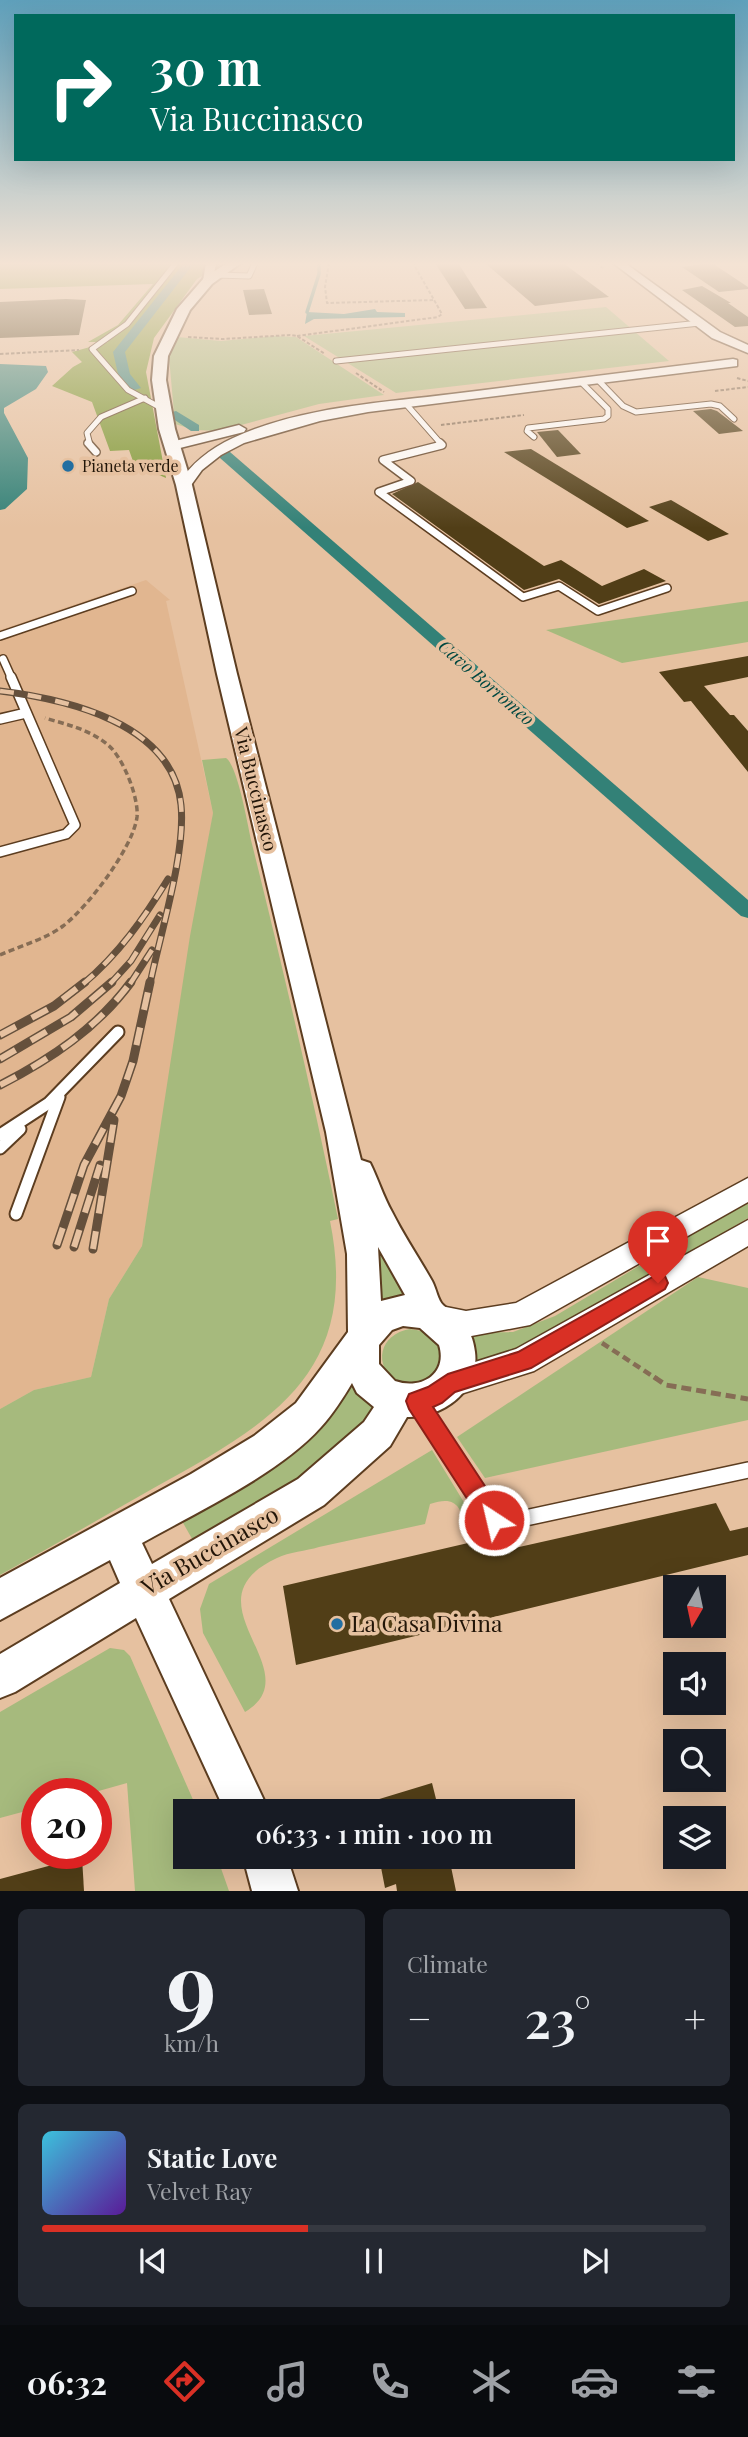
<!DOCTYPE html>
<meta charset="utf-8">
<style>
body{margin:0;font-family:"Playfair Display",serif;background:#242831;color:#f1f3f6;height:100vh;display:flex;flex-direction:column;font-size:26px;white-space:nowrap}
*{box-sizing:border-box;margin:0}
p{font-size:23px;color:#9ea1a6}
.icon{flex:none;width:38px;height:38px;fill:none;stroke:currentColor;stroke-width:2;stroke-linecap:round;stroke-linejoin:round}
.map{position:relative;height:1891px;overflow:hidden}
.sheet{display:flex;flex-direction:column;gap:18px;padding:18px;background:#0d0f14;flex:1}
.sheet>*{flex:none}
.hud{position:absolute;left:14px;top:14px;width:721px;height:147px;border-radius:0px;box-shadow:0 7px 28px #0002;background:#00695c;color:#fff;overflow:hidden}
.needle{width:46px;rotate:189deg}
.controls{position:absolute;left:663px;top:1575px;display:grid;gap:14px}
.controls a{display:grid;place-items:center;width:63px;height:63px;border-radius:0px;background:#171b24;box-shadow:0 7px 28px #0002;font-size:35px}
.speed{position:absolute;left:21px;top:1778px;display:flex;gap:14px;font-size:35px;font-weight:700;text-align:center}
.speed>*{display:grid;place-content:center;width:91px;height:91px;border-radius:50%;background:#171b24;box-shadow:0 7px 28px #0002;line-height:1}
.speed .limit{border:10px solid #d22;background:#fff;color:#111}
.pin{position:absolute;display:grid;place-items:center;width:60px;height:60px;color:#fff;margin:-72px -30px;border-radius:50% 50% 50% 0;rotate:-45deg;box-shadow:0 0 7px #0007}
.pin .icon{rotate:45deg}
.me{position:absolute;width:77px;margin:-38px;rotate:325deg;stroke-linejoin:round;filter:drop-shadow(0 0 5px #0008)}
.turn{display:flex;align-items:center;gap:24px;height:147px;padding:0 21px;font-size:32px}
.turn .icon{width:91px;height:91px;stroke-width:2.5}
.turn b{display:block;font-size:49px;line-height:60px}
.big{font-size:52px;font-weight:600;line-height:1.1}
.sheet .widget{flex:1;display:flex;flex-direction:column;justify-content:center;gap:10px;min-width:0;padding:0 24px;border-radius:10px;background:#242831}
.sheet .dial{align-items:center;gap:0}
.dial b{font-size:91px;line-height:1}
.song{display:flex;align-items:center;gap:21px}
.cover{width:84px;height:84px;border-radius:10px;background:linear-gradient(135deg,hsl(190 70% 55%),hsl(270 70% 35%))}
.played{height:7px;border-radius:4px;background:linear-gradient(90deg,#d93025 40%,#363941 40%)}
.keys{display:flex;justify-content:space-around;direction:ltr}
.heat{display:flex;justify-content:space-between;align-items:center;font-size:38px;direction:ltr}
.sheet .tiles{flex:1;display:grid;gap:18px;grid-template-columns:1fr 1fr}
.widget:last-child{grid-column:span 2}
.trip{position:absolute;left:173px;top:1799px;width:402px;height:70px;border-radius:0px;background:#171b24;box-shadow:0 7px 28px #0002;font-weight:600;line-height:70px;text-align:center}
.tabs{display:flex;height:112px;justify-content:space-around;align-items:center;background:#090b0e;color:#9ea1a6}
.tabs .icon{width:49px;height:49px}
.tabs .current{color:#d93025}
.tabs b{font-size:32px;color:#f1f3f6}
.map>svg:first-child{display:block}
.built{fill:#e1b690}
.green{fill:#a6ba7d}
.forest{fill:#7b9630}
.water{fill:#338177}
.lines{fill:none;stroke-linecap:round;stroke-linejoin:round}
.stream{stroke:#338177;stroke-width:3.5}
.canal{fill:#338177;fill-rule:evenodd}
.building{fill:#513e17}
.service-far4-casing{stroke:#5c3d20;stroke-width:7}
.service-far3-casing{stroke:#5c3d20;stroke-width:10}
.service-far2-casing{stroke:#5c3d20;stroke-width:12}
.service-far1-casing{stroke:#5c3d20;stroke-width:15}
.service-casing{stroke:#5c3d20;stroke-width:18}
.minor-casing{stroke:#5c3d20;stroke-width:4}
.tertiary-casing{stroke:#5c3d20;stroke-width:3}
.secondary-casing{stroke:#5c3d20;stroke-width:4}
.path-far3{stroke:#866d55;stroke-width:2;stroke-dasharray:3.5 2;stroke-linecap:butt}
.path-far2{stroke:#866d55;stroke-width:3.5;stroke-dasharray:6 3.5;stroke-linecap:butt}
.path-far1{stroke:#866d55;stroke-width:4.5;stroke-dasharray:8 4.5;stroke-linecap:butt}
.path{stroke:#866d55;stroke-width:5;stroke-dasharray:10 5;stroke-linecap:butt}
.service-far4{stroke:#fff;stroke-width:5}
.service-far3{stroke:#fff;stroke-width:7}
.service-far2{stroke:#fff;stroke-width:9}
.service-far1{stroke:#fff;stroke-width:11}
.service{stroke:#fff;stroke-width:15}
.minor{fill:#fff;fill-rule:evenodd}
.tertiary{fill:#fff;fill-rule:evenodd}
.secondary{fill:#fff;fill-rule:evenodd}
.rail-far1-casing{stroke:#65503c;stroke-width:7}
.rail-casing{stroke:#65503c;stroke-width:9}
.rail-far1{stroke:#e6c1a0;stroke-width:4.5;stroke-dasharray:14;stroke-linecap:butt}
.rail{stroke:#e6c1a0;stroke-width:6;stroke-dasharray:18;stroke-linecap:butt}
.route{fill:#d93025;stroke:#8d1f18;stroke-width:2}
.poi-dot{fill:#226ea1;stroke:#e6c1a0;stroke-width:2.5}
.labels{text-anchor:middle;stroke-width:7;stroke-linejoin:round;paint-order:stroke}
.far-poi-label{font-size:16px;fill:#221508;stroke:#e6c1a0;text-anchor:start}
.far-water-label{font-size:18px;font-style:italic;fill:#004840;stroke:#e6c1a0}
.street-label{font-size:19px;fill:#221508;stroke:#e6c1a0}
.near-street-label{font-size:23px;fill:#221508;stroke:#e6c1a0}
.near-poi-label{font-size:23px;fill:#221508;stroke:#e6c1a0;text-anchor:start}
</style>
<div class="map">
<svg width="748" height="1891" viewBox="0 0 748 1891">
<rect width="100%" height="100%" fill="#e6c1a0"/>
<!-- built -->
<polygon class="built" points="146,580 170,600 166,601 213,813 142,1246 109,1299 91,1377 34,1390 0,1409 0,630"/>
<!-- green -->
<g class="green">
<polygon points="606,307 669,361 396,393 304,336"/>
<polygon points="275,336 296,337 384,395 319,404 219,431 195,430 175,424 169,357 177,337 221,341"/>
<polygon points="748,601 748,642 622,663 546,630"/>
<path d="M226,758C238,766 248,827 252,844C283,968 312,1093 338,1219L330,1221C361,1374 269,1424 152,1489C101,1518 51,1547 0,1575V1409L34,1390L91,1377L109,1299L142,1246L190,936L213,813L202,760Z"/>
<polygon points="748,1201 748,1218 477,1381 471,1333 513,1332 555,1316"/>
<polygon points="375,1248 383,1249 412,1294 370,1313"/>
<polygon points="698,1277 748,1288 748,1420 485,1478 457,1437"/>
<path d="M410,1329C437,1332 441,1345 440,1369L428,1383H398C372,1366 379,1334 410,1329Z"/>
<polygon points="349,1385 354,1385 381,1415 353,1447 195,1544 182,1521"/>
<path d="M432,1450L476,1522L479,1535L467,1537C462,1513 461,1493 430,1504L425,1524C390,1532 354,1539 319,1547C306,1551 289,1552 277,1558C182,1602 313,1671 245,1712L203,1633L200,1609L209,1584Z"/>
<polygon points="110,1648 124,1650 130,1656 198,1811 186,1811 186,1857 217,1857 229,1891 135,1891 127,1783 88,1794 37,1794 37,1808 0,1818 0,1712"/>
</g>
<!-- forest -->
<polygon class="forest" points="0,263 222,263 197,279 154,338 146,372 166,478 134,464 129,450 110,451 92,402 52,386 73,367 82,362 72,352 108,342 88,342 118,325 153,284 0,289"/>
<!-- water -->
<g class="water">
<polygon points="375,309 377,312 405,313 405,317 314,319 305,324 307,312 344,314"/>
<polygon points="0,364 46,366 48,372 36,389 4,408 4,413 28,458 27,489 5,509 0,510"/>
</g>
<g class="lines">
<!-- stream -->
<polyline class="stream" points="307,312 319,274 319,263"/>
<!-- canal -->
<g class="canal">
<polygon points="184,263 194,263 125,352 130,374 141,388 131,391 118,374 113,352"/>
<polygon points="176,411 199,425 199,431 191,431 172,418 172,412"/>
<polygon points="225,451 230,452 748,900 748,918 741,916 220,458 218,455"/>
</g>
</g>
<!-- building -->
<g class="building">
<polygon points="435,263 458,263 487,308 465,309"/>
<polygon points="485,263 563,263 609,297 535,306"/>
<polygon points="712,263 748,287 748,289 719,292 682,267"/>
<polygon points="702,286 731,303 728,303 748,317 748,326 735,327 682,290"/>
<polygon points="264,289 272,314 249,315 243,290"/>
<polygon points="66,299 86,300 79,335 0,338 0,302"/>
<polygon points="711,409 717,411 743,431 719,434 693,411"/>
<polygon points="558,430 581,454 557,457 537,432"/>
<polygon points="531,449 649,521 627,528 504,452"/>
<polygon points="418,482 544,566 561,560 602,586 644,569 666,581 599,604 559,579 524,590 392,494"/>
<polygon points="671,500 729,534 708,541 649,507"/>
<polygon points="748,656 748,677 704,686 730,715 734,715 748,731 748,772 691,701 684,702 659,672"/>
<polygon points="716,1503 730,1531 748,1527 748,1555 296,1665 283,1586 481,1540 483,1555"/>
<polygon points="432,1783 439,1811 353,1811 353,1807"/>
<polygon points="82,1857 84,1891 0,1891 0,1879"/>
<polygon points="379,1857 449,1857 456,1891 397,1891 396,1884 385,1888"/>
</g>
<g class="lines">
<!-- service-far4 casing -->
<g class="service-far4-casing">
<g id="service-far4">
<polyline points="216,275 249,276 255,263"/>
<polyline points="336,361 700,323"/>
<polyline points="598,380 623,406 636,412 711,404 720,406 734,419"/>
<polyline points="406,404 442,445"/>
<polyline points="163,409 128,390 92,349 127,324 176,263"/>
<polyline points="534,437 527,431 528,428 604,419 608,416 608,409 581,382"/>
<polyline points="90,445 87,433 101,417 145,398"/>
</g>
</g>
<!-- service-far3 casing -->
<g class="service-far3-casing">
<g id="service-far3">
<polyline points="88,443 96,452"/>
<polyline points="440,443 442,445 383,460 411,481 379,492 523,597 559,586 598,611 667,588"/>
<polyline points="0,636 132,591"/>
<polyline points="3,659 12,679"/>
</g>
</g>
<!-- service-far2 casing -->
<g class="service-far2-casing">
<g id="service-far2">
<polyline points="0,719 26,713"/>
<polyline points="0,852 66,834 75,825 11,677"/>
</g>
</g>
<!-- service-far1 casing -->
<g class="service-far1-casing">
<g id="service-far1">
<polyline points="0,1135 49,1103 118,1032"/>
<polyline points="0,1148 20,1129"/>
<polyline points="16,1214 59,1097"/>
</g>
</g>
<!-- service casing -->
<g class="service-casing">
<polyline id="service" points="419,1405 494,1520 507,1522 748,1470"/>
</g>
<!-- minor casing -->
<g class="minor-casing">
<polygon id="minor" points="206,263 216,263 213,281 208,284 203,281"/>
</g>
<!-- tertiary casing -->
<g class="tertiary-casing">
<g id="tertiary">
<polygon points="613,263 625,263 720,332 748,345 748,353 712,338"/>
<path d="M733,359L737,360V366L368,412L320,421L244,443L221,455L202,470L189,488L184,489L177,485C192,463 209,449 233,438C300,407 380,403 452,394C546,382 639,371 733,359Z"/>
<polygon points="239,425 246,429 244,432 172,450 165,446 167,443"/>
<polygon points="748,1178 748,1202 530,1325 466,1337 426,1327 421,1318 426,1309 436,1305 466,1311 516,1303"/>
<polygon points="748,1220 748,1246 534,1371 448,1398 437,1394 433,1384 437,1374 516,1349"/>
</g>
</g>
<!-- secondary casing -->
<g class="secondary-casing">
<g id="secondary">
<path d="M227,263H241L212,284L190,310L168,356L166,380L175,429L192,485L237,674L361,1160L370,1163C378,1179 383,1196 392,1212C404,1236 419,1258 432,1281C436,1288 438,1301 443,1305C459,1321 472,1325 475,1352C480,1391 443,1418 407,1417L390,1446L324,1505L169,1599L269,1811H225L136,1618L15,1692L0,1698V1654L120,1583L110,1560L0,1620V1578L191,1474L254,1436L296,1403L348,1332L347,1254L326,1132L217,674L176,485L159,429L152,380L154,356L177,309L204,278ZM378,1247L405,1295L381,1301ZM403,1326L420,1328L439,1345C448,1374 421,1390 395,1381L379,1364V1345L392,1330ZM352,1383L357,1393L374,1407L364,1422L298,1479L152,1564L142,1543C197,1512 279,1474 321,1427C333,1414 343,1398 352,1383Z"/>
<polygon points="243,1857 287,1857 298,1891 252,1891"/>
</g>
</g>
<!-- path-far3 -->
<g class="path-far3">
<polyline points="329,263 325,287 327,303 434,300"/>
<polyline points="596,263 605,269"/>
<polyline points="297,336 438,317 442,314 413,263"/>
<polyline points="188,337 223,339 290,335 297,336 325,354"/>
<polyline points="0,354 79,350"/>
<polyline points="356,373 384,392"/>
<polyline points="737,378 748,381"/>
<polyline points="715,391 748,387"/>
<polyline points="441,425 524,415"/>
</g>
<!-- path-far2 -->
<path class="path-far2" d="M0,955C20,946 46,939 63,926C87,908 133,848 137,817C139,798 123,757 108,745C89,729 68,725 45,718"/>
<!-- path-far1 -->
<polyline class="path-far1" points="602,1343 657,1379"/>
<!-- path -->
<polyline class="path" points="654,1377 666,1385 748,1399"/>
<!-- service-far4 -->
<use href="#service-far4" class="service-far4"/>
<!-- service-far3 -->
<use href="#service-far3" class="service-far3"/>
<!-- service-far2 -->
<use href="#service-far2" class="service-far2"/>
<!-- service-far1 -->
<use href="#service-far1" class="service-far1"/>
<!-- service -->
<use href="#service" class="service"/>
<!-- minor -->
<use href="#minor" class="minor"/>
<!-- tertiary -->
<use href="#tertiary" class="tertiary"/>
<!-- secondary -->
<use href="#secondary" class="secondary"/>
<!-- rail-far1 casing -->
<g class="rail-far1-casing">
<g id="rail-far1">
<path d="M0,691C66,699 173,723 181,805C186,853 160,934 150,984"/>
<path d="M83,984C119,954 144,918 168,879"/>
<polyline points="110,984 131,961 160,915"/>
<polyline points="130,984 152,950"/>
</g>
</g>
<!-- rail casing -->
<g class="rail-casing">
<g id="rail">
<polyline points="0,1035 54,1006 85,982"/>
<polyline points="0,1059 71,1017 112,982"/>
<path d="M0,1085C51,1059 97,1028 131,982"/>
<polyline points="57,1245 84,1165 121,1096 133,1061 150,982"/>
<polyline points="74,1247 100,1165"/>
<polyline points="93,1249 114,1120"/>
</g>
</g>
<!-- rail-far1 -->
<use href="#rail-far1" class="rail-far1"/>
<!-- rail -->
<use href="#rail" class="rail"/>
</g>
<!-- sky -->
<linearGradient id="sky" x2="0" y2="1"><stop stop-color="#5fa0bb"/><stop offset="0.5" stop-color="#f4e3d4"/><stop offset="1" stop-color="#f4e3d4" stop-opacity="0"/></linearGradient>
<rect width="748" height="528" fill="url(#sky)"/>
<!-- route -->
<polygon class="route" points="658,1274 665,1276 668,1283 665,1289 531,1368 455,1392 442,1403 433,1407 502,1512 505,1520 502,1528 494,1531 486,1528 409,1409 406,1401 409,1394 428,1387 448,1374 518,1352"/>
<!-- markers -->
<g class="poi-dot">
<circle cx="68" cy="466" r="7"/>
<circle cx="337" cy="1624" r="7"/>
</g>
<g class="labels">
<!-- far-poi labels -->
<g class="far-poi-label">
<text x="82" y="472">Pianeta verde</text>
</g>
<!-- far-water labels -->
<g class="far-water-label">
<text transform="translate(486 683) rotate(41)" y="6">Cavo Borromeo</text>
</g>
<!-- street labels -->
<g class="street-label">
<text transform="translate(256 789) rotate(76)" y="7">Via Buccinasco</text>
</g>
<!-- near-street labels -->
<g class="near-street-label">
<text transform="translate(210 1551) rotate(-30)" y="8">Via Buccinasco</text>
</g>
<!-- near-poi labels -->
<g class="near-poi-label">
<text x="351" y="1632">La Casa Divina</text>
</g>
</g>
</svg>
<div class="controls">
<a><svg class="needle" viewBox="-14 -14 28 28"><path d="M0-13l5 13h-10z" fill="#e53935"/><path d="M0 13l5-13h-10z" fill="#9ea1a6"/></svg></a>
<a><svg class="icon" aria-label="sound" viewBox="0 0 24 24"><path d="M4 9h4l5-4v14l-5-4H4zM17 9q2 3 0 6"/></svg></a>
<a><svg class="icon" aria-label="search" viewBox="0 0 24 24"><circle cx="10" cy="10" r="6"/><path d="M15 15l6 6"/></svg></a>
<a><svg class="icon" aria-label="layers" viewBox="0 0 24 24"><path d="M12 4l9 5-9 5-9-5zM3 14l9 5 9-5"/></svg></a>
</div>
<div class="speed"><div class="limit">20</div></div>
<div class="pin" style="left:658px;top:1283px;background:#d93025"><svg class="icon" aria-label="arrive" viewBox="0 0 24 24"><path d="M6 21V4h12l-3 4 3 4H6"/></svg></div>
<svg class="me" style="left:494px;top:1520px" viewBox="-20 -20 40 40"><circle r="17" fill="#d93025" stroke="#fff" stroke-width="3"/><path d="M0-11L8 9 0 5-8 9z" fill="#fff"/></svg>
<div class="trip">06:33 · 1 min · 100 m</div>
<div class="hud">
<div class="turn"><svg class="icon" aria-label="right" viewBox="0 0 24 24"><path d="M7 20v-9h11M14 6l5 5-5 5"/></svg><div><b>30 m</b>Via Buccinasco</div></div>
</div>
</div>
<section class="sheet">
<div class="tiles">
<div class="widget dial"><b>9</b><p>km/h</p></div>
<div class="widget"><p>Climate</p>
<div class="heat"><a>−</a><b class="big">23°</b><a>+</a></div>
</div>
<div class="widget">
<div class="song"><i class="cover"></i><div><b>Static Love</b><p>Velvet Ray</p></div></div>
<div class="played"></div>
<div class="keys"><svg class="icon" aria-label="previous" viewBox="0 0 24 24"><path d="M18 5L8 12l10 7zM5 5v14"/></svg><svg class="icon" aria-label="pause" viewBox="0 0 24 24"><path d="M8 5v14M16 5v14"/></svg><svg class="icon" aria-label="next" viewBox="0 0 24 24"><path d="M6 5l10 7-10 7zM19 5v14"/></svg></div>
</div>
</div>
</section>
<nav class="tabs">
<b>06:32</b>
<svg class="icon current" aria-label="directions" viewBox="0 0 24 24"><path d="M12 3l9 9-9 9-9-9zM9 14v-3h6M13 9l2 2-2 2"/></svg>
<svg class="icon" aria-label="music" viewBox="0 0 24 24"><path d="M9 18V5l10-2v13"/><circle cx="6" cy="18" r="3"/><circle cx="16" cy="16" r="3"/></svg>
<svg class="icon" aria-label="phone" viewBox="0 0 24 24"><path d="M5 4h4l2 5-3 2q2 4 5 5l2-3 5 2v4C11 20 4 13 5 4z"/></svg>
<svg class="icon" aria-label="climate" viewBox="0 0 24 24"><path d="M12 3v18M4 7l16 10M4 17L20 7"/></svg>
<svg class="icon" aria-label="car" viewBox="0 0 24 24"><path d="M5 17H2v-5l4-1 3-4h7l3 4 3 1v5h-3M9 17h6M6 11h13"/><circle cx="7" cy="17" r="2"/><circle cx="17" cy="17" r="2"/></svg>
<svg class="icon" aria-label="filters" viewBox="0 0 24 24"><path d="M4 7h16M4 17h16"/><circle cx="9" cy="7" r="2"/><circle cx="15" cy="17" r="2"/></svg>
</nav>
